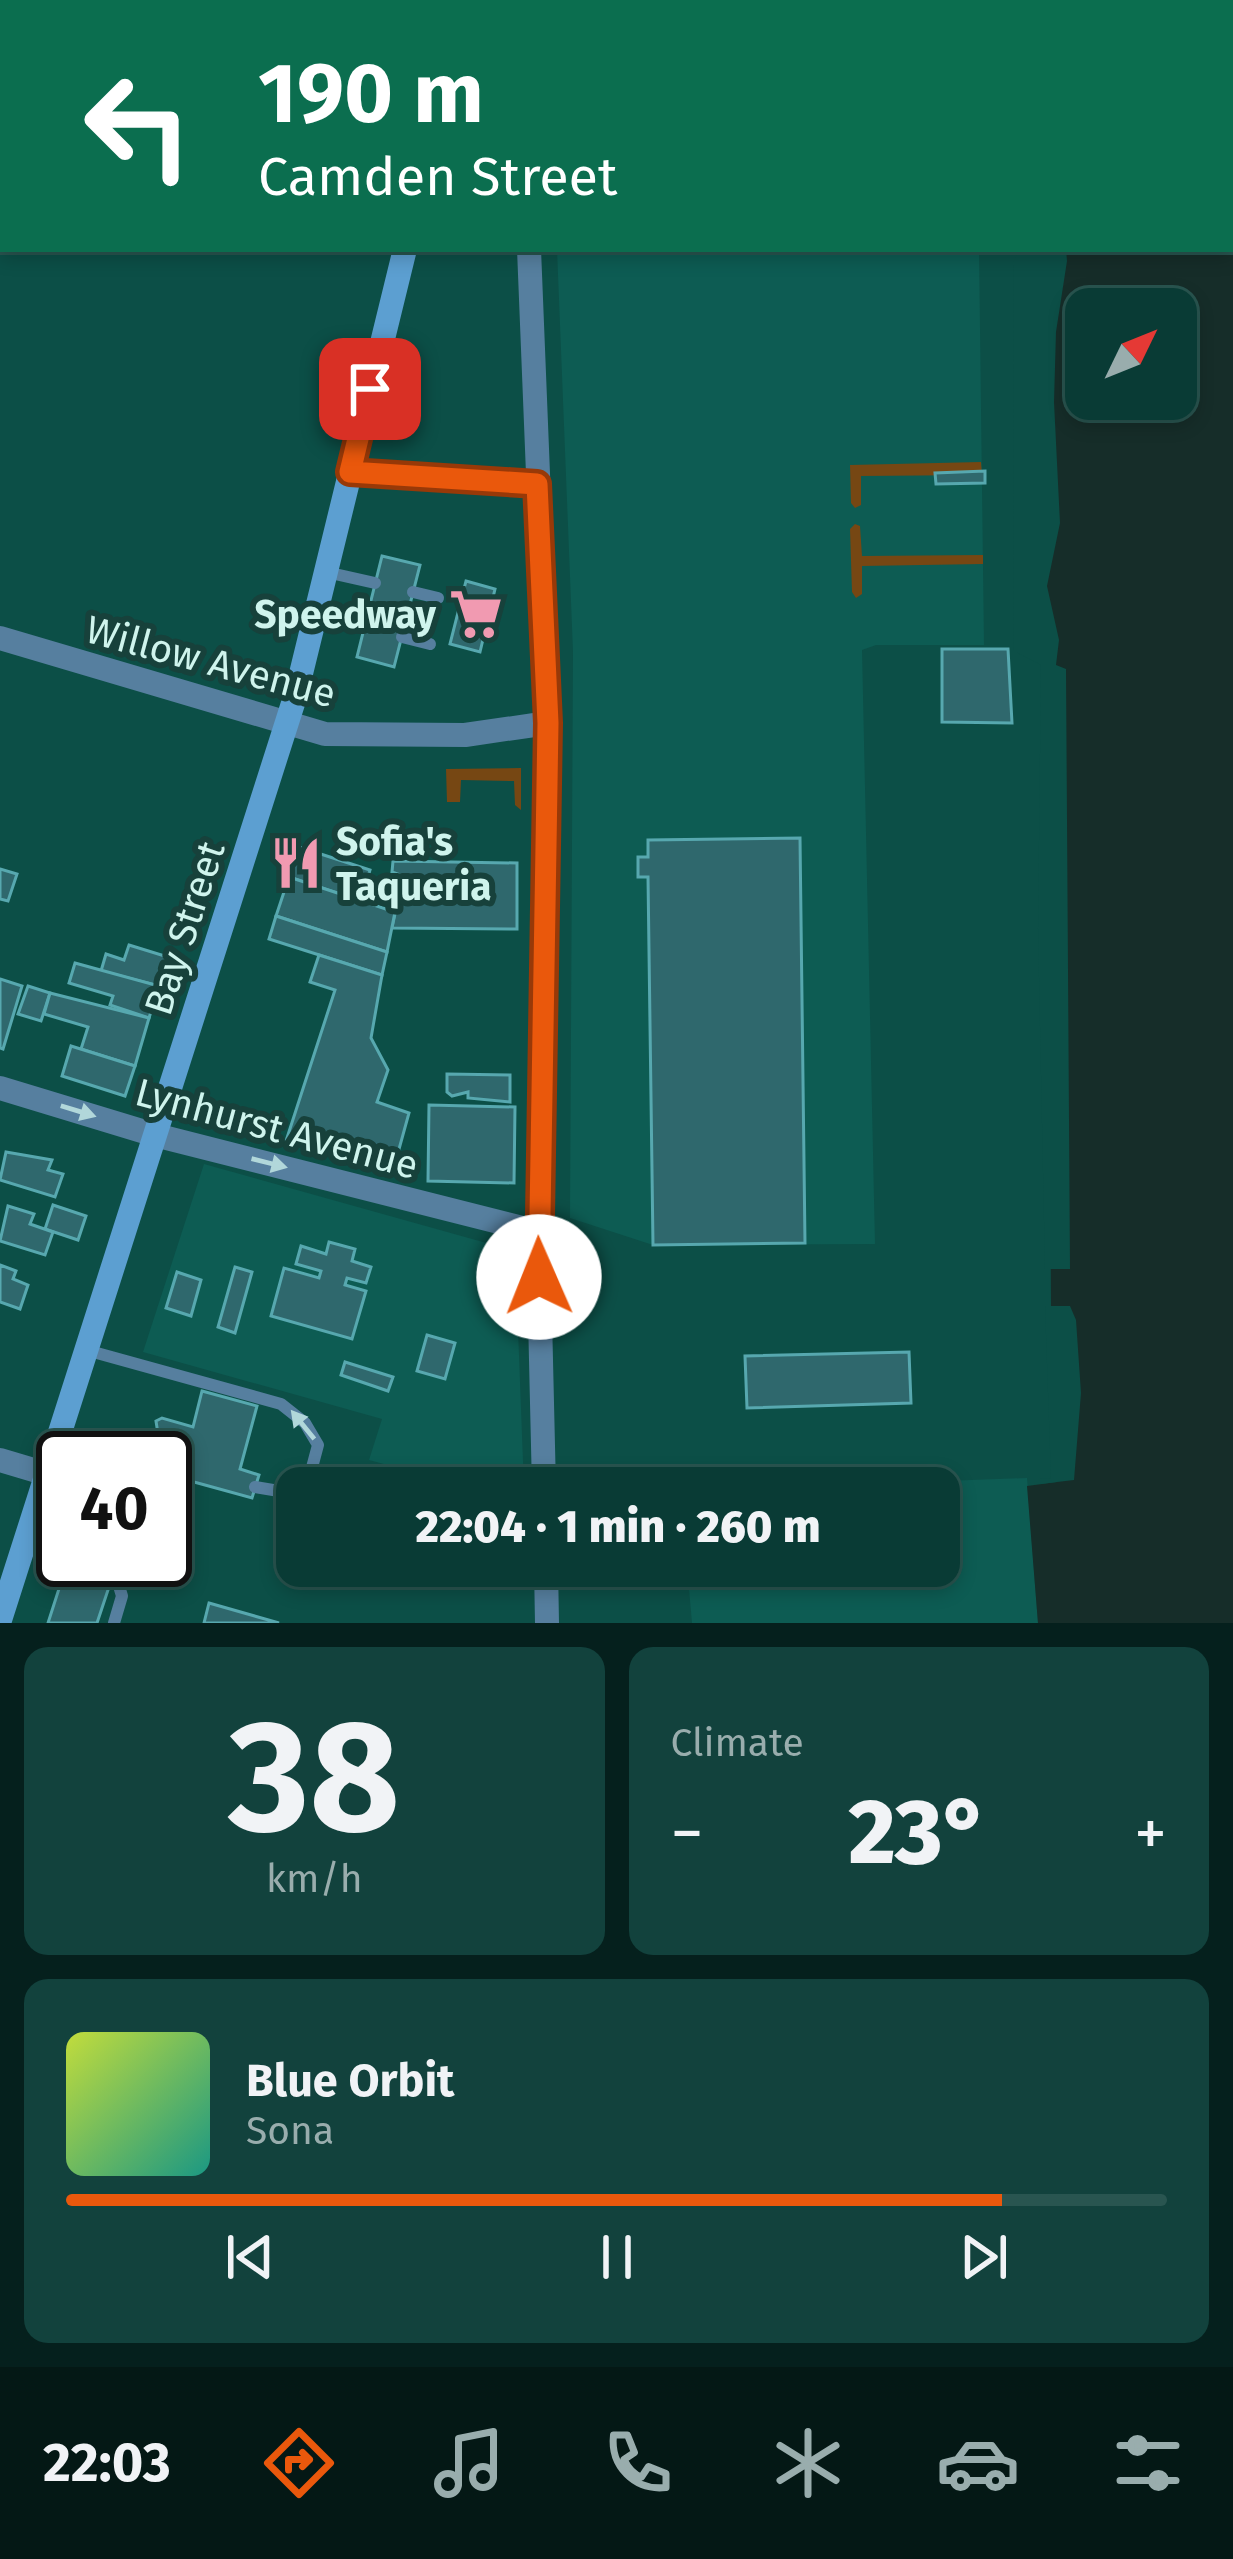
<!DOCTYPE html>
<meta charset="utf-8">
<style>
body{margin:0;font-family:"Fira Sans",sans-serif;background:#12423d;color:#f1f3f6;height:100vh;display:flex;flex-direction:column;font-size:45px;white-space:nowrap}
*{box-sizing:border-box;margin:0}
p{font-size:39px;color:#99adad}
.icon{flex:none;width:66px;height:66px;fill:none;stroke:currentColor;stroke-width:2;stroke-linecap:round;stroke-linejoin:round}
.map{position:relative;height:1623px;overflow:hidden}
.details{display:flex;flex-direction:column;gap:24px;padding:24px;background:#05201d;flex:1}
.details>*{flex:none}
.guide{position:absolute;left:0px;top:0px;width:1233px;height:252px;box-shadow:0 6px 18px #0003,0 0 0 3px #295550;background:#0b6e4f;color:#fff;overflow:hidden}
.needle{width:78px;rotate:47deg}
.tools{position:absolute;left:1065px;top:288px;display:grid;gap:24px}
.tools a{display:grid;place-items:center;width:132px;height:132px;border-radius:24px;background:#093b35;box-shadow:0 6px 18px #0003,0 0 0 3px #295550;font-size:60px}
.speed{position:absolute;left:36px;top:1431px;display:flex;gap:24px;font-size:60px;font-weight:700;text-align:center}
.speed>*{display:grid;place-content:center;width:156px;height:156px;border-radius:50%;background:#093b35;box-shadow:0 6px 18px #0003,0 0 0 3px #295550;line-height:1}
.speed .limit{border:6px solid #111;border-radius:18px;background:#fff;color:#111}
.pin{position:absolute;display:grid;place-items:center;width:102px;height:102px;color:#fff;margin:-51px;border-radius:24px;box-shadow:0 6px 18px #0006}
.me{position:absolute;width:132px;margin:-66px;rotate:359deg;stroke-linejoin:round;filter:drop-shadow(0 0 9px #0008)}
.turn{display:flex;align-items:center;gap:42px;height:252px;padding:0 60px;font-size:54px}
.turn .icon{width:156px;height:156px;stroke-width:2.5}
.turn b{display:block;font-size:84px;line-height:102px}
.big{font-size:90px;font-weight:800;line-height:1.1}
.details .widget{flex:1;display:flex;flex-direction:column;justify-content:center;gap:18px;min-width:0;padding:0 42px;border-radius:24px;background:#12423d}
.details .dial{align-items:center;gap:0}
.dial b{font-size:156px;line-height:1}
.song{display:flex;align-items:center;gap:36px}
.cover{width:144px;height:144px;border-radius:18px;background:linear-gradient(135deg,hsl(70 70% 55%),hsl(170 70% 35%))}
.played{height:12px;border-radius:6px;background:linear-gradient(90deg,#ea580c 85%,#295550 85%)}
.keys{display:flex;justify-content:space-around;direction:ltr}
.heat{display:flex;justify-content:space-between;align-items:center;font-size:66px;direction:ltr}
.details .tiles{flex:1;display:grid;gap:24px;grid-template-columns:1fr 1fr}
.widget:last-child{grid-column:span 2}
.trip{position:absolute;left:276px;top:1467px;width:684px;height:120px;border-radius:24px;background:#093b35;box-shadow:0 6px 18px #0003,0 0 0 3px #295550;font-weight:800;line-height:120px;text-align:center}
.menu{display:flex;height:192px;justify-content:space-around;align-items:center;background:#041815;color:#99adad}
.menu .icon{width:84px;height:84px}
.menu .current{color:#ea580c}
.menu b{font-size:54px;color:#f1f3f6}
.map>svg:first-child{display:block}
.built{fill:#0d5c53}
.green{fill:#764713}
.water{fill:#162d29;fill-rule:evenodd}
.pier{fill:#0c4f47}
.building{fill:#2f686d;stroke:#57a8af;stroke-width:3}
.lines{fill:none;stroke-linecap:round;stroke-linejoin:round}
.service{stroke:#567f9f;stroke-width:12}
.minor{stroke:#567f9f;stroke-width:24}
.tertiary{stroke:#567f9f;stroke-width:24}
.secondary{stroke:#5c9fd1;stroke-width:24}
.rail{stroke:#70a39c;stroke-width:9;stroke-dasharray:21 21;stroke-linecap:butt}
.oneway{fill:#b1d7da}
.route-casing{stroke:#983908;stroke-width:30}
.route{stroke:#ea580c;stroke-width:21}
.labels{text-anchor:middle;stroke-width:12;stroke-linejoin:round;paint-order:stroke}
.poi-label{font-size:39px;font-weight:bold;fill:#cff4ed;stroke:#17413b;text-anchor:end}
.street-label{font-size:39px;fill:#cff4ed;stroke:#17413b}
</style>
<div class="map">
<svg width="1233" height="1623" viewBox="0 0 1233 1623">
<rect width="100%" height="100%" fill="#0c4f47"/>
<!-- built -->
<g class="built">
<polygon points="0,0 423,0 3,3 0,225"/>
<polygon points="557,249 979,249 984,645 876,645 862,650 875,1244 653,1245 570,1218 573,652"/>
<polygon points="204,1164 490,1244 516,1276 524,1488 473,1488 369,1460 382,1419 143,1352"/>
<polygon points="1027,1478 1038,1623 692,1623 687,1566 939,1566 939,1488 756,1488"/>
</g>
<!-- green -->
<g class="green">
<polygon points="981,462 982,475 861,476 861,505 855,508 851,503 850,465"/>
<polygon points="855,524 860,526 862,556 983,555 983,564 862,566 862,594 856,598 852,592 850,529"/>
<polygon points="521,768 521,810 515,805 514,781 461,780 460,802 447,802 446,769"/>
</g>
<!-- water -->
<path class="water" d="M1024,0H1233V1623H1038L1027,1486L1057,1482L1051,1306L1047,662L1027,249H1230V3ZM1086,309H1176V399H1086Z"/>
<!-- pier -->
<g class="pier">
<polygon points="1020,249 1066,249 1067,261 1056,332 1054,402 1060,523 1047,586 1059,640 1056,665 1066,669 1070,1269 1045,1269 1038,929 1041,665 1014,651 1013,263"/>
<polygon points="1045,1306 1070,1306 1076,1320 1081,1393 1074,1480 1040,1484 1040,1479 1051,1478"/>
</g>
<!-- building -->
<g class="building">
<polygon points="985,471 985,483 936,484 935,473"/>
<polygon points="382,556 420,565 394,667 357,657"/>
<polygon points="466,581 495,589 480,652 450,644"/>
<polygon points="942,649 1008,649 1012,723 942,722"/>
<polygon points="800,838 805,1243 653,1245 648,877 638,877 638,857 648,857 648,840"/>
<polygon points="293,845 370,870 361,901 283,875"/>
<polygon points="393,861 517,863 517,929 392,928 403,876 392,872"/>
<polygon points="0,869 17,874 8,901 0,899"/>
<polygon points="289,877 395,912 387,952 276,916"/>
<polygon points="276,916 387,952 382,975 269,939"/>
<polygon points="129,945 168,957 159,986 101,971 106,954 124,960"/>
<polygon points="319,955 382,975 371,1038 388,1070 377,1102 409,1113 393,1171 286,1141 335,990 310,982"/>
<polygon points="75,963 159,986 149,1018 110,1005 113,996 69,983"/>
<polygon points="0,979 22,986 3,1049 0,1048"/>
<polygon points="28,986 50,993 41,1021 18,1014"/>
<polygon points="50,993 149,1018 135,1066 81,1049 88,1027 44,1014"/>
<polygon points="71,1046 135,1066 125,1096 62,1076"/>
<polygon points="447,1074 510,1075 510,1102 468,1098 468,1092 452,1096 447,1092"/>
<polygon points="429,1105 515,1107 514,1183 428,1181"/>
<polygon points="6,1152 52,1160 48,1170 63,1174 55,1197 0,1180"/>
<polygon points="53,1205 86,1216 78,1240 45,1229"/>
<polygon points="8,1206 34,1214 30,1224 53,1232 45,1255 0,1241"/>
<polygon points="329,1242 355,1249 352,1261 371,1267 366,1283 347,1278 345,1285 366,1291 352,1339 271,1316 284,1268 319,1278 321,1271 296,1264 301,1246 326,1254"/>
<polygon points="0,1265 16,1271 13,1279 28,1285 20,1309 0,1302"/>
<polygon points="235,1267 252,1272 235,1333 218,1327"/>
<polygon points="177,1272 201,1280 191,1316 166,1308"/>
<polygon points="427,1335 455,1343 445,1379 417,1371"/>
<polygon points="909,1352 911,1403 747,1408 745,1356"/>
<polygon points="345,1362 393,1377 388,1391 341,1375"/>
<polygon points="202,1391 257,1406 240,1469 259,1475 252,1498 165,1474 165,1458 149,1458 158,1434 156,1421 162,1418 193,1427"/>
<polygon points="65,1570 110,1584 97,1623 48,1623"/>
<polygon points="209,1603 279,1623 204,1623"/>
</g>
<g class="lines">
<!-- service -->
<g class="service">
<polyline points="326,572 375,583"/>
<polyline points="413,592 438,598"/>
<polyline points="315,614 364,627"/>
<polyline points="402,637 430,644"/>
<polyline points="86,1350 281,1404 305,1423 318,1445 310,1475 279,1491 255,1487"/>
<polyline points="60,1432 149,1458"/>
<polyline points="24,1547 63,1559"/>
<polyline points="65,1560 116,1576 122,1596 114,1623"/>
</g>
<!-- minor -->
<g class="minor">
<polyline points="350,471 537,484"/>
<polyline points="0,638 325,734 465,735 548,723"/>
<polyline points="0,1088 155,1135 538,1232"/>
<polyline points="0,1460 47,1474"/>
</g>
<!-- tertiary -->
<g class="tertiary">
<polyline points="504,0 506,3"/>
<polyline points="529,249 548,723 538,1232 544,1488"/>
<polyline points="546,1566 547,1623"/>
</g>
<!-- secondary -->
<g class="secondary">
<polyline points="471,3 472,0"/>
<polyline points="0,1620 296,694 405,249"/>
</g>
<!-- rail -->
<g class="rail">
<polyline points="312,3 316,0"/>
<polyline points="337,3 341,0"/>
<polyline points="0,169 3,168"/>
</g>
</g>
<!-- one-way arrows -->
<defs><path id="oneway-solid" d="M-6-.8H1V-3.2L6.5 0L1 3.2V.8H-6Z" transform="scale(3)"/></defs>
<g class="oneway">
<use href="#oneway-solid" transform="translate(78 1111) rotate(17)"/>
<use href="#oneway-solid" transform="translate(269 1163) rotate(14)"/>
<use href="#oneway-solid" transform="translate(303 1425) rotate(-129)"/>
</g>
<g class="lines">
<!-- route casing -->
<g class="route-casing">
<polyline id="route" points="370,389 350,472 537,484 548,723 539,1277"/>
</g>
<!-- route -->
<use href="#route" class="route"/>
</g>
<!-- icons -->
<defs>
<g id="supermarket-bare" transform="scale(4.14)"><path d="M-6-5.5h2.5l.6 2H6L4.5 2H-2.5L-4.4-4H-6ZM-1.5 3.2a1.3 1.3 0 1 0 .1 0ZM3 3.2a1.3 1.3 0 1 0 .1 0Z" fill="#f19ab1" stroke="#17413b" stroke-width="2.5" paint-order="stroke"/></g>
<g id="restaurant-bare" transform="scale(4.14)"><path d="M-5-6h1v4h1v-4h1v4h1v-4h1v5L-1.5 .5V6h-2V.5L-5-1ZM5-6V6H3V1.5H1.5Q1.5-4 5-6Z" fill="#f19ab1" stroke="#17413b" stroke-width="2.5" paint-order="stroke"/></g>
</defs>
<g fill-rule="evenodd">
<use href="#supermarket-bare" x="476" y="614"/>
<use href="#restaurant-bare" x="296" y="863"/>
</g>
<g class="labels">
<!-- poi labels -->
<g class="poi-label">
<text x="436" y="628">Speedway</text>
<text x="336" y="855" text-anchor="start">Sofia's<tspan x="336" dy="45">Taqueria</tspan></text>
</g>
<!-- street labels -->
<g class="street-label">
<text transform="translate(211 661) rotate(15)" y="14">Willow Avenue</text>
<text transform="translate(184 928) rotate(-72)" y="14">Bay Street</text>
<text transform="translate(277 1128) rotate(15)" y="14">Lynhurst Avenue</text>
</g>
</g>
</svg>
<div class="tools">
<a><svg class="needle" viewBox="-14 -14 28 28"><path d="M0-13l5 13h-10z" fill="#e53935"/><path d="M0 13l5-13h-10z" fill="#99adad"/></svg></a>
</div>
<div class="speed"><div class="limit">40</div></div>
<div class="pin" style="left:370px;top:389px;background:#d93025"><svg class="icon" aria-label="arrive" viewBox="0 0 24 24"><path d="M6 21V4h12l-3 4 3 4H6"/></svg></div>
<svg class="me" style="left:539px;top:1277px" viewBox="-20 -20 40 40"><circle r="19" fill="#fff"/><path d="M0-13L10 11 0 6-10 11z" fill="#ea580c"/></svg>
<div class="trip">22:04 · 1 min · 260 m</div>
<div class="guide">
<div class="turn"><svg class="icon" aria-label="left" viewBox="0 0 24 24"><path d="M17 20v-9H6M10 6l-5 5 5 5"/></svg><div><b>190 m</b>Camden Street</div></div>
</div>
</div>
<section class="details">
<div class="tiles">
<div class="widget dial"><b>38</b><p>km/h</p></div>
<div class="widget"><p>Climate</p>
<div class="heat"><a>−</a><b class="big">23°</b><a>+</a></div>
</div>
<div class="widget">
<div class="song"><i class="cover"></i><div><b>Blue Orbit</b><p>Sona</p></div></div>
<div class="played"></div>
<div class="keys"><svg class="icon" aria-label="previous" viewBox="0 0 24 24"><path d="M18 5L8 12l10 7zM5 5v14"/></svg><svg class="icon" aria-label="pause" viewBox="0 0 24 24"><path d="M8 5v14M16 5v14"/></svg><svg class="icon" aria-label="next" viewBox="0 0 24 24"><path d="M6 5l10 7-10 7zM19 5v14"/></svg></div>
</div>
</div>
</section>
<nav class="menu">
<b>22:03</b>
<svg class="icon current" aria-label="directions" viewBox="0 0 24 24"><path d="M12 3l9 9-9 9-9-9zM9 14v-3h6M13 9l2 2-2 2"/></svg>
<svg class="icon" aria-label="music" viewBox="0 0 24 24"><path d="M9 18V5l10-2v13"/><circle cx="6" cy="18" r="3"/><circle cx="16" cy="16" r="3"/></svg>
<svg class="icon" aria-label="phone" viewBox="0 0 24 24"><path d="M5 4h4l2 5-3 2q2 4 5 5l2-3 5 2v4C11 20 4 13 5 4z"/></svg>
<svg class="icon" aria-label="climate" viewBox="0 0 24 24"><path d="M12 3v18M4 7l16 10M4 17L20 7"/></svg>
<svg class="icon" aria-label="car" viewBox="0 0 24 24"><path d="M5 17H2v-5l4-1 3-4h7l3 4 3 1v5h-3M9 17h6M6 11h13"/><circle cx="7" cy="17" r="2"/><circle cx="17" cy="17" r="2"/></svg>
<svg class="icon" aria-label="filters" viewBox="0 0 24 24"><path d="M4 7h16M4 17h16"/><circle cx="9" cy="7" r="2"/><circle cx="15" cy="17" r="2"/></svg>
</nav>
